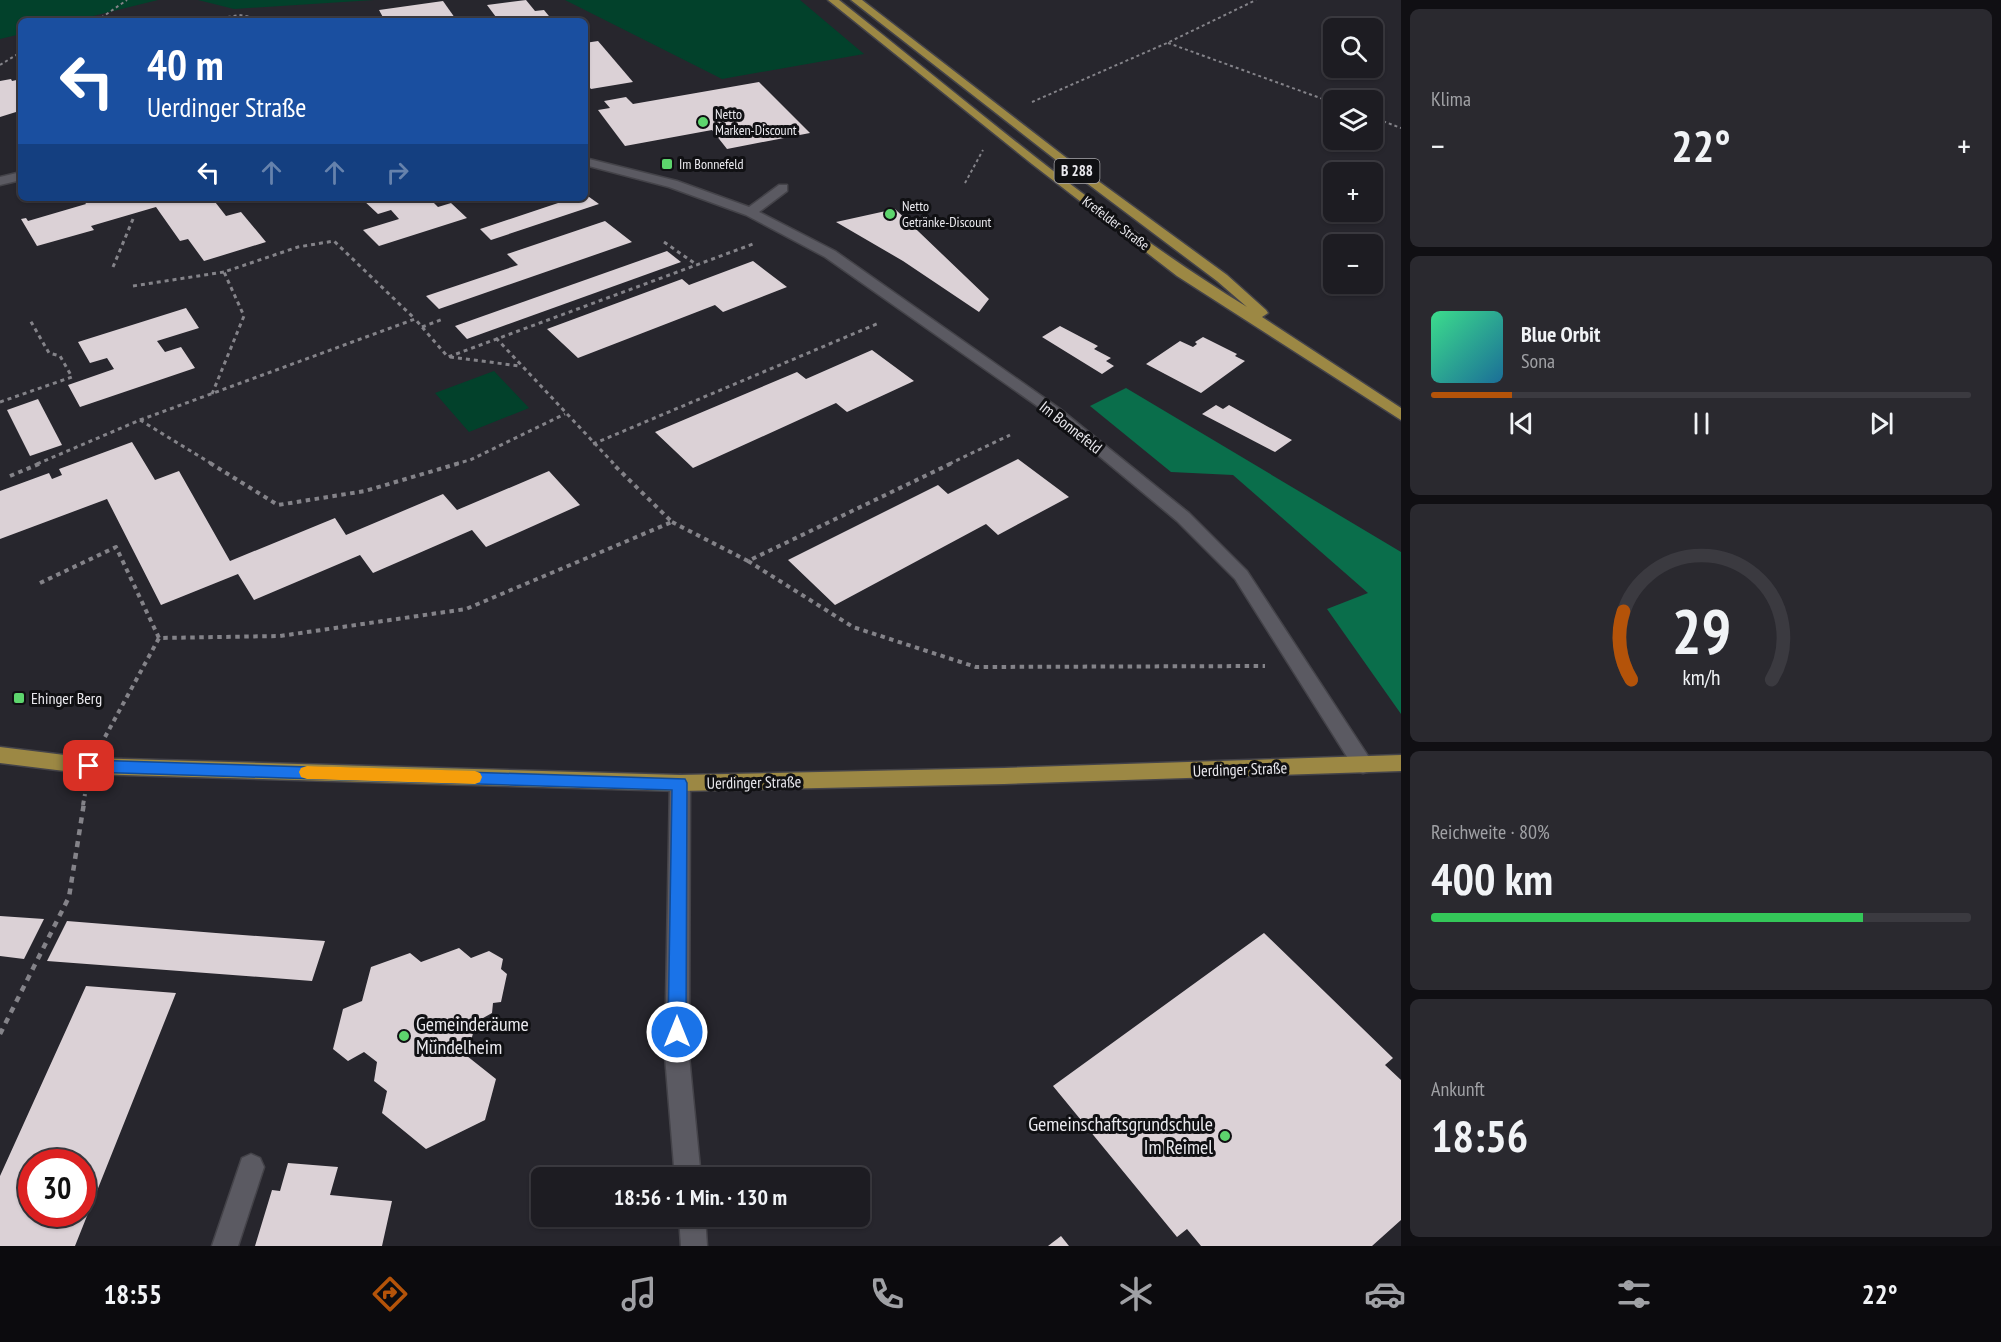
<!DOCTYPE html>
<html lang="de">
<meta charset="utf-8">
<style>
body{margin:0;font-family:"PT Sans Narrow",sans-serif;background:#2a292f;color:#f1f3f6;height:100vh;display:flex;flex-direction:column;font-size:22px;white-space:nowrap}
*{box-sizing:border-box;margin:0}
p{font-size:20px;color:#a0a1a5}
.icon{flex:none;width:33px;height:33px;fill:none;stroke:currentColor;stroke-width:2;stroke-linecap:round;stroke-linejoin:round}
.map{position:relative;flex:1;overflow:hidden}
.sheet{display:flex;flex-direction:column;gap:9px;padding:9px;background:#100f13;width:600px}
.sheet>*{flex:none}
.top-card{position:absolute;left:18px;top:18px;width:570px;height:183px;border-radius:9px;box-shadow:0 2px 4px #0004,0 0 0 2px #3b3a40;background:#1a4fa0;color:#fff;overflow:hidden}
.tools{position:absolute;left:1323px;top:18px;display:grid;gap:12px}
.tools a{display:grid;place-items:center;width:60px;height:60px;border-radius:9px;background:#1d1c22;box-shadow:0 2px 4px #0004,0 0 0 2px #3b3a40;font-size:30px}
.speed{position:absolute;left:18px;top:1149px;display:flex;gap:12px;font-size:30px;font-weight:700;text-align:center}
.speed>*{display:grid;place-content:center;width:78px;height:78px;border-radius:50%;background:#1d1c22;box-shadow:0 2px 4px #0004,0 0 0 2px #3b3a40;line-height:1}
.speed .limit{border:9px solid #d22;background:#fff;color:#111}
.pin{position:absolute;display:grid;place-items:center;width:51px;height:51px;color:#fff;margin:-26px;border-radius:12px;box-shadow:0 3px 9px #0006}
.me{position:absolute;width:66px;margin:-33px;rotate:0deg;stroke-linejoin:round;filter:drop-shadow(0 0 4px #0008)}
.turn{display:flex;align-items:center;gap:21px;height:126px;padding:0 30px;font-size:27px}
.turn .icon{width:78px;height:78px;stroke-width:2.5}
.turn b{display:block;font-size:42px;line-height:51px}
.lanes{display:flex;align-items:center;height:57px;padding:0 30px;background:#0003;justify-content:center;gap:30px;direction:ltr}
.lanes .off{opacity:.35}
.big{font-size:45px;font-weight:800;line-height:1.1}
.sheet .tile{flex:1;display:flex;flex-direction:column;justify-content:center;gap:9px;min-width:0;padding:0 21px;border-radius:9px;background:#2a292f}
.sheet .dial{align-items:center;gap:0}
.dial svg{height:156px;overflow:visible;fill:none;stroke:#3b3a40;stroke-width:7;stroke-linecap:round;text-anchor:middle}
.dial text{fill:#f1f3f6;stroke:none}
.song{display:flex;align-items:center;gap:18px}
.cover{width:72px;height:72px;border-radius:9px;background:linear-gradient(135deg,hsl(150 70% 55%),hsl(200 70% 35%))}
.played{height:6px;border-radius:3px;background:linear-gradient(90deg,#b45309 15%,#3b3a40 15%)}
.keys{display:flex;justify-content:space-around;direction:ltr}
.heat{display:flex;justify-content:space-between;align-items:center;font-size:33px;direction:ltr}
.charge{height:9px;border-radius:4px;background:linear-gradient(90deg,#34c759 80%,#3b3a40 0)}
.trip{position:absolute;left:531px;top:1167px;width:339px;height:60px;border-radius:9px;background:#1d1c22;box-shadow:0 2px 4px #0004,0 0 0 2px #3b3a40;font-weight:800;line-height:60px;text-align:center}
.menu{display:flex;height:96px;justify-content:space-around;align-items:center;background:#0c0b0e;color:#a0a1a5}
.menu .icon{width:42px;height:42px}
.menu .current{color:#b45309}
.menu b{font-size:27px;color:#f1f3f6}
main{display:flex;flex:1;min-height:0}
.map>svg:first-child{display:block}
.green{fill:#02412b}
.forest{fill:#0a6e4b}
.building{fill:#dbd1d6;fill-rule:evenodd}
.lines{fill:none;stroke-linecap:round;stroke-linejoin:round}
.minor-casing{stroke:#444349;stroke-width:3}
.major-casing{stroke:#444349;stroke-width:3}
.path-far3{stroke:#848389;stroke-width:2;stroke-dasharray:3 3;stroke-linecap:butt}
.path-far2{stroke:#848389;stroke-width:3;stroke-dasharray:4 4;stroke-linecap:butt}
.path-far1{stroke:#848389;stroke-width:4;stroke-dasharray:4.5 4.5;stroke-linecap:butt}
.path{stroke:#848389;stroke-width:4.5;stroke-dasharray:6 6;stroke-linecap:butt}
.minor{fill:#5b5a62;fill-rule:evenodd}
.major{fill:#9c8844;fill-rule:evenodd}
.route{fill:#1a73e8;stroke:#114b97;stroke-width:1.5}
.slow{fill:#f59e0b}
.poi-dot{fill:#5dd56d;stroke:#101013;stroke-width:2}
.labels{text-anchor:middle;stroke-width:6;stroke-linejoin:round;paint-order:stroke}
.far-poi-label{font-size:14px;fill:#eae9ee;stroke:#101013;text-anchor:start}
.far-street-label{font-size:14px;fill:#eae9ee;stroke:#101013}
.shield{fill:#101013;stroke:#a9a8ac;stroke-width:1.5}
.shield-label{font-size:15px;font-weight:bold;fill:#eae9ee}
.street-label{font-size:16px;fill:#eae9ee;stroke:#101013}
.poi-label{font-size:16px;fill:#eae9ee;stroke:#101013;text-anchor:start}
.near-poi-label{font-size:20px;fill:#eae9ee;stroke:#101013;text-anchor:start}
</style>
<main>
<div class="map">
<svg width="1401" height="1246" viewBox="0 0 1401 1246">
<rect width="100%" height="100%" fill="#27262d"/>
<!-- green -->
<g class="green">
<polygon points="0,0 158,0 73,21 21,21 21,34 0,39"/>
<polygon points="198,0 374,0 234,9"/>
<polygon points="565,0 800,0 864,54 722,79"/>
<polygon points="494,371 529,408 469,432 435,393"/>
</g>
<!-- forest -->
<polygon class="forest" points="1126,388 1401,552 1401,714 1327,609 1368,593 1233,475 1171,472 1090,406"/>
<!-- building -->
<g class="building">
<polygon points="526,0 535,11 544,10 553,21 510,21 506,16 496,17 487,5"/>
<polygon points="443,1 455,18 433,21 385,21 379,10"/>
<polygon points="598,41 604,48 633,82 591,89 585,82 585,43"/>
<polygon points="11,79 12,81 21,79 21,113 16,112 0,117 0,81"/>
<polygon points="759,82 810,133 727,149 712,130 625,146 598,110 610,108 604,101 626,97 633,104"/>
<polygon points="585,194 599,204 491,240 480,229 573,198 585,198"/>
<polygon points="82,198 154,198 156,201 166,198 212,198 226,216 241,212 266,242 204,261 188,239 180,241 156,207 91,226 94,230 37,246 21,219 26,218 28,221 86,204"/>
<polygon points="365,198 429,198 438,207 451,203 467,218 379,246 363,230 399,219 391,210 378,214 362,199"/>
<polygon points="895,209 989,299 979,312 903,261 836,222"/>
<polygon points="605,221 632,242 439,309 426,296 518,265 507,254"/>
<polygon points="667,251 681,262 467,339 455,326"/>
<polygon points="753,261 787,287 723,312 715,305 578,358 547,329 682,279 689,285"/>
<polygon points="186,308 199,328 157,341 165,352 181,347 195,368 80,407 68,385 114,369 107,358 90,363 78,342"/>
<polygon points="1060,326 1098,346 1094,349 1111,358 1106,361 1114,366 1102,374 1042,337"/>
<polygon points="1203,337 1237,354 1235,356 1245,361 1201,393 1146,364 1180,341 1193,347 1197,344 1195,342"/>
<polygon points="872,350 914,381 847,412 836,403 693,468 655,432 797,372 806,379"/>
<polygon points="38,399 62,445 30,456 7,410"/>
<polygon points="1216,405 1223,409 1229,405 1292,440 1275,452 1202,414"/>
<polygon points="132,442 155,480 179,471 230,561 335,518 346,535 443,494 457,510 549,471 580,505 486,547 472,530 373,573 360,555 254,600 238,574 161,605 107,499 0,539 0,491 49,473 52,479 62,475 59,469"/>
<polygon points="1018,459 1069,497 998,535 986,524 835,605 788,560 938,485 948,494"/>
<polygon points="0,916 44,919 24,959 0,956"/>
<polygon points="67,921 216,933 325,941 312,981 47,961"/>
<polygon points="1264,933 1393,1058 1385,1065 1401,1080 1401,1220 1372,1246 1201,1246 1187,1229 1177,1237 1053,1086"/>
<polygon points="459,948 471,958 489,951 503,959 501,969 507,974 501,1002 493,1003 492,1013 476,1022 467,1056 496,1079 485,1120 426,1149 382,1113 387,1091 374,1081 377,1062 364,1052 348,1061 333,1049 343,1009 362,1001 371,967 410,953 421,962"/>
<path d="M86,986L176,993L75,1246H0V1176ZM32,1162H82V1214H32Z"/>
<polygon points="288,1163 338,1167 330,1195 392,1201 382,1246 255,1246 272,1190 280,1191"/>
<polygon points="1061,1236 1069,1246 1048,1246"/>
</g>
<g class="lines">
<!-- minor casing -->
<g class="minor-casing">
<g id="minor">
<polygon points="585,158 677,181 749,207 779,185 787,185 787,191 759,212 835,251 1060,409 1189,513 1247,571 1370,759 1373,765 1370,771 1363,773 1356,771 1235,579 1177,521 1050,415 825,257 746,215 669,187 585,165"/>
<polygon points="21,172 21,180 0,185 0,177"/>
<polygon points="680,775 687,777 690,783 689,1056 701,1178 675,1178 665,1056 670,783 673,777"/>
<polygon points="251,1154 260,1158 264,1167 238,1246 212,1246 242,1158"/>
<polygon points="679,1216 705,1216 707,1246 681,1246"/>
</g>
</g>
<!-- major casing -->
<g class="major-casing">
<g id="major">
<path d="M828,0H839C972,105 1102,218 1247,307L1217,281L1056,160L851,0H862L1064,156L1227,275L1266,310L1268,313L1262,317L1401,408V420L1177,276L1032,164Z"/>
<polygon points="0,747 89,758 680,775 1004,768 1401,755 1401,771 1004,784 680,791 89,774 0,763"/>
</g>
</g>
<!-- path-far3 -->
<g class="path-far3">
<polyline points="100,21 98,20 127,0"/>
<polyline points="148,21 161,18 194,21"/>
<polyline points="204,21 239,15 277,21"/>
<polyline points="1168,43 1334,103"/>
<polyline points="0,65 21,52"/>
<polyline points="1032,102 1167,43 1256,0"/>
<polyline points="1372,117 1401,128"/>
<polyline points="21,142 19,143 21,146"/>
<polyline points="965,183 983,150"/>
</g>
<!-- path-far2 -->
<g class="path-far2">
<polyline points="664,242 697,265"/>
<polyline points="113,267 133,219"/>
<polyline points="133,286 224,272"/>
<polyline points="422,327 443,319"/>
<polyline points="496,338 614,464"/>
<polyline points="450,357 520,366"/>
<polyline points="212,394 244,316 224,272 298,247 334,241 415,319"/>
<polyline points="0,402 72,377 60,356 49,353 30,320"/>
<polyline points="140,420 415,319 448,357 753,244"/>
<polyline points="593,444 879,323"/>
<polyline points="37,464 140,420 212,464"/>
<polyline points="455,464 470,460 565,414"/>
<polyline points="949,464 1010,435"/>
</g>
<!-- path-far1 -->
<g class="path-far1">
<polyline points="210,463 278,505 365,491 460,463"/>
<polyline points="10,476 41,463"/>
<polyline points="672,522 748,561 952,463"/>
<polyline points="748,561 853,627 976,667 1265,666"/>
<polyline points="40,583 116,547 159,638 280,636 466,609 672,522 612,463"/>
<polyline points="105,737 159,638"/>
<polyline points="83,805 85,794"/>
</g>
<!-- path -->
<polyline class="path" points="0,1034 69,897 84,803"/>
<!-- minor -->
<use href="#minor" class="minor"/>
<!-- major -->
<use href="#major" class="major"/>
</g>
<!-- route -->
<polygon class="route" points="89,760 685,779 687,783 686,1032 683,1039 677,1041 671,1039 668,1032 672,790 89,772 83,770 81,766 83,762"/>
<!-- slow -->
<polygon class="slow" points="307,766 475,771 480,773 482,777 480,782 475,784 307,779 301,777 299,772 301,768"/>
<!-- markers -->
<g class="poi-dot">
<circle cx="703" cy="122" r="6"/>
<rect x="661" y="158" width="12" height="12" rx="3"/>
<circle cx="890" cy="214" r="6"/>
<rect x="13" y="692" width="12" height="12" rx="3"/>
<circle cx="404" cy="1036" r="6"/>
<circle cx="1225" cy="1136" r="6"/>
</g>
<g class="labels">
<!-- far-poi labels -->
<g class="far-poi-label">
<text x="715" y="119">Netto<tspan x="715" dy="16">Marken-Discount</tspan></text>
<text x="679" y="169">Im Bonnefeld</text>
<text x="902" y="211">Netto<tspan x="902" dy="16">Getränke-Discount</tspan></text>
</g>
<!-- far-street labels -->
<g class="far-street-label">
<text transform="translate(1116 223) rotate(37)" y="5">Krefelder Straße</text>
</g>
<!-- shield labels -->
<rect class="shield" x="1054.5" y="159" width="45" height="24" rx="4.5"/>
<g class="shield-label">
<text x="1077" y="176">B 288</text>
</g>
<!-- street labels -->
<g class="street-label">
<text transform="translate(1071 427) rotate(38)" y="6">Im Bonnefeld</text>
<text transform="translate(1240 769) rotate(-2)" y="6">Uerdinger Straße</text>
<text transform="translate(754 782) rotate(-1)" y="6">Uerdinger Straße</text>
</g>
<!-- poi labels -->
<g class="poi-label">
<text x="31" y="704">Ehinger Berg</text>
</g>
<!-- near-poi labels -->
<g class="near-poi-label">
<text x="416" y="1031">Gemeinderäume<tspan x="416" dy="23">Mündelheim</tspan></text>
<text x="1213" y="1131" text-anchor="end">Gemeinschaftsgrundschule<tspan x="1213" dy="23">Im Reimel</tspan></text>
</g>
</g>
</svg>
<div class="tools">
<a><svg class="icon" aria-label="search" viewBox="0 0 24 24"><circle cx="10" cy="10" r="6"/><path d="M15 15l6 6"/></svg></a>
<a><svg class="icon" aria-label="layers" viewBox="0 0 24 24"><path d="M12 4l9 5-9 5-9-5zM3 14l9 5 9-5"/></svg></a>
<a>+</a>
<a>−</a>
</div>
<div class="speed"><div class="limit">30</div></div>
<div class="pin" style="left:89px;top:766px;background:#d93025"><svg class="icon" aria-label="arrive" viewBox="0 0 24 24"><path d="M6 21V4h12l-3 4 3 4H6"/></svg></div>
<svg class="me" style="left:677px;top:1032px" viewBox="-20 -20 40 40"><circle r="17" fill="#1a73e8" stroke="#fff" stroke-width="3"/><path d="M0-11L8 9 0 5-8 9z" fill="#fff"/></svg>
<div class="trip">18:56 · 1 Min. · 130 m</div>
<div class="top-card">
<div class="turn"><svg class="icon" aria-label="left" viewBox="0 0 24 24"><path d="M17 20v-9H6M10 6l-5 5 5 5"/></svg><div><b>40 m</b>Uerdinger Straße</div></div>
<div class="lanes"><svg class="icon" aria-label="left" viewBox="0 0 24 24"><path d="M17 20v-9H6M10 6l-5 5 5 5"/></svg><svg class="icon off" aria-label="ahead" viewBox="0 0 24 24"><path d="M12 20V5M6 11l6-6 6 6"/></svg><svg class="icon off" aria-label="ahead" viewBox="0 0 24 24"><path d="M12 20V5M6 11l6-6 6 6"/></svg><svg class="icon off" aria-label="right" viewBox="0 0 24 24"><path d="M7 20v-9h11M14 6l5 5-5 5"/></svg></div>
</div>
</div>
<section class="sheet">
<div class="tile"><p>Klima</p>
<div class="heat"><a>−</a><b class="big">22°</b><a>+</a></div>
</div>
<div class="tile">
<div class="song"><i class="cover"></i><div><b>Blue Orbit</b><p>Sona</p></div></div>
<div class="played"></div>
<div class="keys"><svg class="icon" aria-label="previous" viewBox="0 0 24 24"><path d="M18 5L8 12l10 7zM5 5v14"/></svg><svg class="icon" aria-label="pause" viewBox="0 0 24 24"><path d="M8 5v14M16 5v14"/></svg><svg class="icon" aria-label="next" viewBox="0 0 24 24"><path d="M6 5l10 7-10 7zM19 5v14"/></svg></div>
</div>
<div class="tile dial"><svg viewBox="0 0 100 80">
<path d="M14 69A42 42 0 1 1 86 69"/>
<path d="M14 69A42 42 0 0 1 10 34" stroke="#b45309"/>
<text x="50" y="56" font-size="32" font-weight="700">29</text>
<text x="50" y="72" font-size="11">km/h</text>
</svg></div>
<div class="tile"><p>Reichweite · 80%</p><b class="big">400 km</b><div class="charge"></div></div>
<div class="tile"><p>Ankunft</p><b class="big">18:56</b></div>
</section>
</main>
<nav class="menu">
<b>18:55</b>
<svg class="icon current" aria-label="directions" viewBox="0 0 24 24"><path d="M12 3l9 9-9 9-9-9zM9 14v-3h6M13 9l2 2-2 2"/></svg>
<svg class="icon" aria-label="music" viewBox="0 0 24 24"><path d="M9 18V5l10-2v13"/><circle cx="6" cy="18" r="3"/><circle cx="16" cy="16" r="3"/></svg>
<svg class="icon" aria-label="phone" viewBox="0 0 24 24"><path d="M5 4h4l2 5-3 2q2 4 5 5l2-3 5 2v4C11 20 4 13 5 4z"/></svg>
<svg class="icon" aria-label="climate" viewBox="0 0 24 24"><path d="M12 3v18M4 7l16 10M4 17L20 7"/></svg>
<svg class="icon" aria-label="car" viewBox="0 0 24 24"><path d="M5 17H2v-5l4-1 3-4h7l3 4 3 1v5h-3M9 17h6M6 11h13"/><circle cx="7" cy="17" r="2"/><circle cx="17" cy="17" r="2"/></svg>
<svg class="icon" aria-label="filters" viewBox="0 0 24 24"><path d="M4 7h16M4 17h16"/><circle cx="9" cy="7" r="2"/><circle cx="15" cy="17" r="2"/></svg>
<b>22°</b>
</nav>
